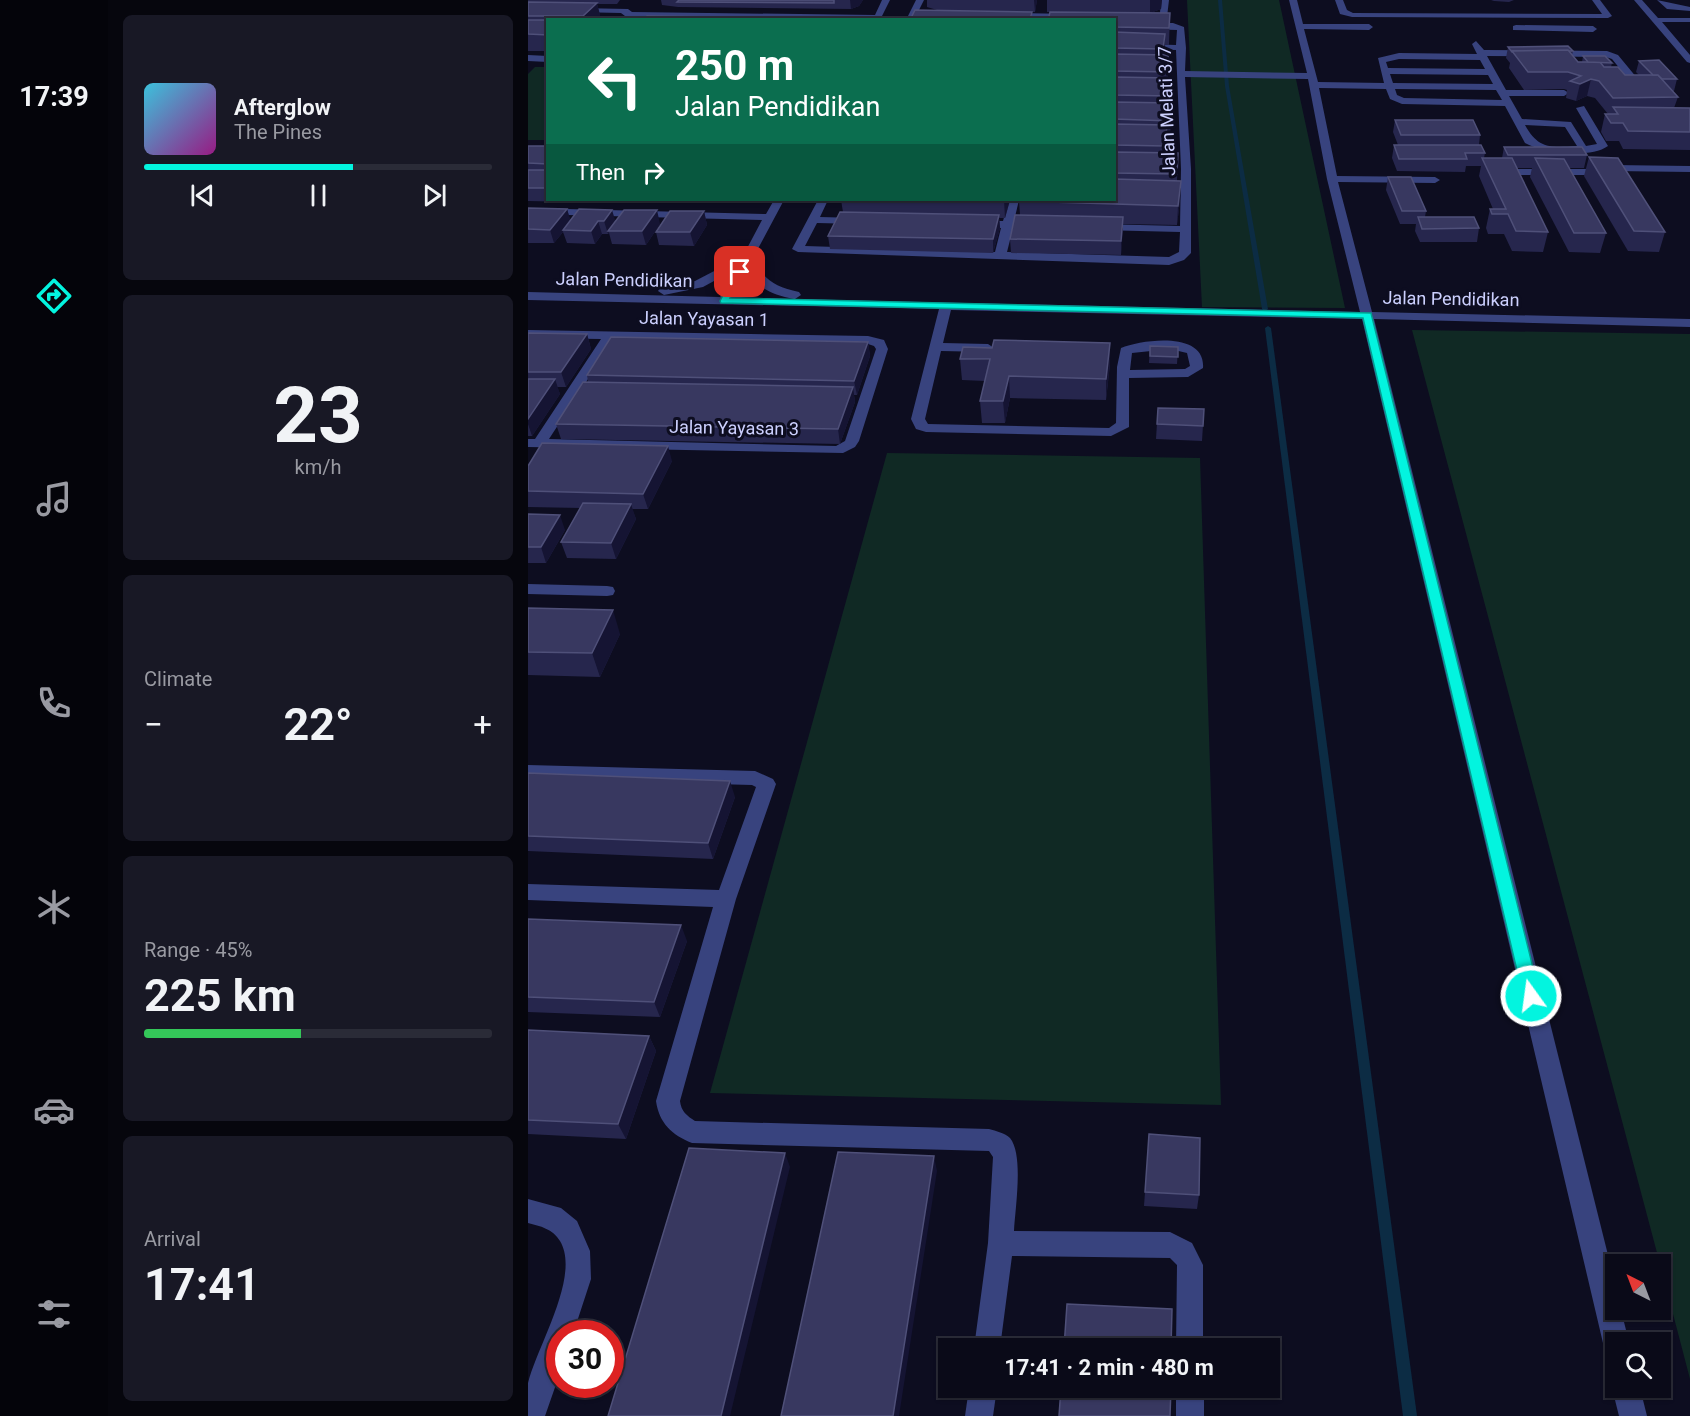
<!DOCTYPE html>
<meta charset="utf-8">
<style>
body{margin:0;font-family:Roboto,sans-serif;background:#181825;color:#f1f3f6;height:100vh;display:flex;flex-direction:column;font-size:22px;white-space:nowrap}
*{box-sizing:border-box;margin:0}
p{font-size:20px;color:#999aa2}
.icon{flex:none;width:33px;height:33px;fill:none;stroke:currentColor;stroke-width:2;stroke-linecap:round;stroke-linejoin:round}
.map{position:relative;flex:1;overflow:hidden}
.details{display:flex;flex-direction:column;gap:15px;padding:15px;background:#06060d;width:420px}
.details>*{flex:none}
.guide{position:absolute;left:18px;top:18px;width:570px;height:183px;border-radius:0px;box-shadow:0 2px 4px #0004,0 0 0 2px #2a2b37;background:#0b6e4f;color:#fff;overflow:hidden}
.needle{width:39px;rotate:318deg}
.fabs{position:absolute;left:1077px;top:1254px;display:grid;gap:12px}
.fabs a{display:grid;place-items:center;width:66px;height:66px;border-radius:0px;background:#0a0a18;box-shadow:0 2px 4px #0004,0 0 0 2px #2a2b37;font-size:30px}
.speed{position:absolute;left:18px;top:1320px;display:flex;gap:12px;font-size:30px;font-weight:700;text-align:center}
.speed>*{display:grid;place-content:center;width:78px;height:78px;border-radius:50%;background:#0a0a18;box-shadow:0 2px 4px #0004,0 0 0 2px #2a2b37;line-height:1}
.speed .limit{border:9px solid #d22;background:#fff;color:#111}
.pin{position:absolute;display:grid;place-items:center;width:51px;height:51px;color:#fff;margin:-26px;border-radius:12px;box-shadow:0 3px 9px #0006}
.me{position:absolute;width:66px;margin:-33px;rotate:346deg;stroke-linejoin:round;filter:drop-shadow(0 0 4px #0008)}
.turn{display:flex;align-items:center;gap:21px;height:126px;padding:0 30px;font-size:27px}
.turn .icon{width:78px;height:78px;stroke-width:2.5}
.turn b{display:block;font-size:42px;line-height:51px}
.then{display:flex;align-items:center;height:57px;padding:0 30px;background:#0003;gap:12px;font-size:22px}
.big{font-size:45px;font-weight:700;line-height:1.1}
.details .tile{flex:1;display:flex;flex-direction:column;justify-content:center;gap:9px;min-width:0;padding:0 21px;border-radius:9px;background:#181825}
.details .dial{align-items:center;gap:0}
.dial b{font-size:78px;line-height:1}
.song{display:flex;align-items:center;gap:18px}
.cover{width:72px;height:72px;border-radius:9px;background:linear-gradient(135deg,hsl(190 70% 55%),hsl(310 70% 35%))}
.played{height:6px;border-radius:3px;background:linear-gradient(90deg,#03f4df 60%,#2a2b37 60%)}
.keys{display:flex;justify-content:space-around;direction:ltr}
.heat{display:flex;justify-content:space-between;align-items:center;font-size:33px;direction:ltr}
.charge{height:9px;border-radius:4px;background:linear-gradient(90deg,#34c759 45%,#2a2b37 0)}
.trip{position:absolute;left:410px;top:1338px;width:342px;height:60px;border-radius:0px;background:#0a0a18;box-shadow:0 2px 4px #0004,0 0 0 2px #2a2b37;font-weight:700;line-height:60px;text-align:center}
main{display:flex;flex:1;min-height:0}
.menu{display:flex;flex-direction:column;width:108px;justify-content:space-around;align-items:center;background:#04040a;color:#999aa2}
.menu .icon{width:42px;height:42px}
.menu .active{color:#03f4df}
.menu b{font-size:27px;color:#f1f3f6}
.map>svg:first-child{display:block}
.green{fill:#102924}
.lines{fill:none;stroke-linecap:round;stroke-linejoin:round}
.stream{fill:#0c2c44;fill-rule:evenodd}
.minor{fill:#38437e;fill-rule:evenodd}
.wall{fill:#26264d}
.shaded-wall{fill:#151433}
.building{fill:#383860;stroke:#4f5079;stroke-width:1.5}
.route{fill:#03f4df;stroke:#029f91;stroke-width:1.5}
.labels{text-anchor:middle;stroke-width:6;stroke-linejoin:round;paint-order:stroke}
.far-street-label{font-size:18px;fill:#ccd0fe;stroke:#0d0d20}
</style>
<main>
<nav class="menu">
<b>17:39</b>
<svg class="icon active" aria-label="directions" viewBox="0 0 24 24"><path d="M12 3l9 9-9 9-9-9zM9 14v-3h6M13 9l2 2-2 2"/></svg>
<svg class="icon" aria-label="music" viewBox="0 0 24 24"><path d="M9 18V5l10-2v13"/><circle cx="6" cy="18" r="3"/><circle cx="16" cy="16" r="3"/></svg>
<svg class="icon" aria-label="phone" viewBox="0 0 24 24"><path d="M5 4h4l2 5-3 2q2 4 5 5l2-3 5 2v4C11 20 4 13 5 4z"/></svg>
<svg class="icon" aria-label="climate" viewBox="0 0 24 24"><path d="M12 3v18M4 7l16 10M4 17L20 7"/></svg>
<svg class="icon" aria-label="car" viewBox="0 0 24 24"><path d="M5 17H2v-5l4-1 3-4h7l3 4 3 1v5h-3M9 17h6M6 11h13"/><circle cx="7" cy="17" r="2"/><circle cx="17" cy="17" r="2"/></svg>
<svg class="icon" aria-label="filters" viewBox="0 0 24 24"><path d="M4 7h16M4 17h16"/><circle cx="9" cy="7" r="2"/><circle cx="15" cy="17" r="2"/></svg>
</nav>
<section class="details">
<div class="tile">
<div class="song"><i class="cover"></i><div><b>Afterglow</b><p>The Pines</p></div></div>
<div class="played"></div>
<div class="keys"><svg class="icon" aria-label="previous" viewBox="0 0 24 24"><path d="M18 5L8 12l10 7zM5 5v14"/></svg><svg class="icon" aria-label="pause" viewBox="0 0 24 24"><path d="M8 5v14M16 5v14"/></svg><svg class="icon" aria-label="next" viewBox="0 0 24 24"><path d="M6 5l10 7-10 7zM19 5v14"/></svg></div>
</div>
<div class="tile dial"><b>23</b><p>km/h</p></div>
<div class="tile"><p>Climate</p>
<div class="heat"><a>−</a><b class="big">22°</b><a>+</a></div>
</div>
<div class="tile"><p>Range · 45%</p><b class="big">225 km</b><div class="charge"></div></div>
<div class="tile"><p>Arrival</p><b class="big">17:41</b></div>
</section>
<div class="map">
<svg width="1162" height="1416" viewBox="0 0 1162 1416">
<rect width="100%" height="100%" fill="#0d0d20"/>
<!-- green -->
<g class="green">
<polygon points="659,0 751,0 817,308 674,307"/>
<polygon points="7,67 19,67 19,140 0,140 0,74"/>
<polygon points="884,330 1162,334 1162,1379 1132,1264"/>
<polygon points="359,453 672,458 693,1105 182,1093"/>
</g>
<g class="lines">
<!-- stream -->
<g class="stream">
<polygon points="690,0 694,0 701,86 740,309 737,311 734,309 697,86"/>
<polygon points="740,326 743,328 889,1416 875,1416 737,328"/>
</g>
<!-- minor -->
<g class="minor">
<polygon points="354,0 362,0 352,20 97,16 93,13 0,11 0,7 100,9 104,12 347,15"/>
<polygon points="388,0 396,0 386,20 378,20"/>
<polygon points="633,0 641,0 639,17 612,19 612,15 632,13"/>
<path d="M761,0H769L775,24H841L845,27L841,30L776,29L790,82L856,83L850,58L871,53L949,54L944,44L948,41L956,50L1079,51L1090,55L1109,78L1101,80L1084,59L1078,57L959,56L978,90H1036L1041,93L1036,96H981L994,119L1043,122L1058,146L1069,144L1048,108L1056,106L1080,146C1062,159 1016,153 997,143L977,106L874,104L862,99L858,89L791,88L809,176L907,177L912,180L907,183L810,182L844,312L1162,319V327L846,319L1088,1287V1310H1093L1101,1342H1088V1356L1078,1353L1075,1343L834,319L423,310L415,343L460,344L466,348L460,352L413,351L397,419L400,424L581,428L588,423L589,367L593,348C615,339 678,331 675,368L660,377L601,378V427L583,436L398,432L388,429L383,419L411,309L0,300V292L192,297L208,269L175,287L136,295L130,291L132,288L167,281L215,256L234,220L0,214V208L238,214L246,200H256L225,258C236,281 248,287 271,292L273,295L267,299L832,312L799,179L780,79L657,77L663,169V253L656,260L641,265L270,252L264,249L290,200H300L292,217L331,218L337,221L331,224L289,223L277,246L467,252L473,228L448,227L442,224L448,221H475L481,200H491L486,221L508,222L514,225L508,228H485L479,252L641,257L651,252L652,232L571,230L565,227L571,224L652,226L653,169L648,50L586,49V43L648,45L649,30L586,28V23H645L656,27L658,48L657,71L779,73ZM871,59L952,60L957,69L860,68L858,62ZM862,74L960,75L965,84L865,83ZM867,89L968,90L974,100L876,98L869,95ZM997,125L1037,127L1049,146C1023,148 1010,149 997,125ZM219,270C230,289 245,295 266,299L204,297ZM642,349L659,353L662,366L657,369L602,370L604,353Z"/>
<polygon points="807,0 815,0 819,10 825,13 1074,14 1064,0 1072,0 1084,16 1080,18 824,17 812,14"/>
<polygon points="1106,0 1114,0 1130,18 1162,18 1162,22 1134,22 1162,55 1162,63 1159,62"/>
<polygon points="1129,0 1162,7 1162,11 1139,9"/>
<polygon points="480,13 545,14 549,16 545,18 477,17 476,15"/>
<polygon points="988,25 1065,26 1069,29 1065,32 985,30 985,26"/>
<polygon points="0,55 20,56 20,62 0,61"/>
<polygon points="1085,165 1162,166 1162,172 1085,171 1067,175 967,175 962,172 967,169 1067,169"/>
<path d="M0,330L340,336L356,340L360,349L331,441L327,447L315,453L0,447V439H7L73,339L0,338ZM86,339L340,344L346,346L348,349L317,441L308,446L21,439Z"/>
<polygon points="0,584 79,586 85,587 87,591 85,595 79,596 0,594"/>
<path d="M0,765L227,771L245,779L248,784L208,899L152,1101C153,1111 159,1116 167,1121L461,1129C468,1131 477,1133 482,1138C496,1155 487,1209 486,1231L642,1232L664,1243L675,1265V1348H648L649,1265L642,1258L484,1256L472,1348H446L460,1243L465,1157L461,1151L164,1143C144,1135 131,1123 128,1101L185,907L0,900V884L191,890L228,787L224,785L0,779Z"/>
<path d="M0,1199L33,1208L49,1221L62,1251L63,1279L45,1334H32V1373L17,1416H0C0,1406 0,1393 0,1383C9,1346 53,1276 32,1241C25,1229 12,1226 0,1223Z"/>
<polygon points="1088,1380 1088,1388 1112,1388 1119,1416 1091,1416 1084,1388"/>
<polygon points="441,1388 469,1388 465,1416 437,1416"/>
<rect x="648" y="1388" width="28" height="28"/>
</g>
</g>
<!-- wall -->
<g class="wall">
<polygon points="0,0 92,0 89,4 69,4 73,20 20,20 20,51 0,51"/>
<polygon points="133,0 335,0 331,6 323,9 150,7 134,5"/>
<polygon points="399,0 509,0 507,12 504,12 504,20 382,20 409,10 399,7"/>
<polygon points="519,0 634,0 633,9 622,13 642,13 641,45 637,45 636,55 640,55 640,78 643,78 642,103 644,103 642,139 638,139 637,153 650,153 649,181 652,200 649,225 595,224 593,255 483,253 482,239 492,215 491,201 586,200 586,20 553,12 519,12"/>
<polygon points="963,0 986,0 981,2 966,1"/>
<polygon points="980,47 1045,51 1044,55 1050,62 1054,62 1055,56 1084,63 1083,67 1097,75 1111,75 1108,72 1111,61 1149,79 1146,91 1144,91 1150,97 1146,108 1162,108 1162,150 1095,149 1091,141 1078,141 1073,132 1077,114 1080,114 1067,98 1059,96 1048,101 1038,98 1039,90 1036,89 996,90 981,68 982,63 978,58"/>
<polygon points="867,120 952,135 951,145 957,153 956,158 974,158 976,147 1059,155 1056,168 1041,168 1078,233 1072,253 1041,252 1002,177 1004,168 988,168 1020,232 1015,252 984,251 976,234 960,234 958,228 962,209 965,209 951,176 953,166 938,166 937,172 869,171 864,158 866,145 870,145 865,132"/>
<polygon points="0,146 20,146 20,200 52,200 50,202 0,201"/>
<polygon points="1061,157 1137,232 1131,252 1100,251 1056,176"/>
<polygon points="860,177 898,211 897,217 951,228 949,242 892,242 887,231 888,224 872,224 858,190"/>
<polygon points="146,200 205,200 204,202 146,201"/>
<polygon points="313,200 482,200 477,218 471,218 472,228 465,253 302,249 300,236 315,212"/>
<polygon points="0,208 39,209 42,220 87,221 132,224 118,245 84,244 81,233 80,234 74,234 67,244 39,243 35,232 26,243 0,243"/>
<polygon points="176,211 179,225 166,246 131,245 128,232"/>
<polygon points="0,333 59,334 63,349 38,387 29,387 32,394 4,436 0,436"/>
<polygon points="340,342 342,356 329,395 326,395 327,402 312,444 33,439 28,424 60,382 59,375"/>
<polygon points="622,346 650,347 649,364 621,363"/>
<polygon points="432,359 582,364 578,400 482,398 477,423 454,423 452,401 457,381 434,380"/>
<polygon points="630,408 676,409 674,441 628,439"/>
<polygon points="144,461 120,509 104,509 108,519 88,559 39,558 33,542 53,508 0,507 0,466"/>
<polygon points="0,514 37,530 18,563 0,563"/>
<polygon points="0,608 92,634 72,677 0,675"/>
<polygon points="0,773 207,797 185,859 0,851"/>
<polygon points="0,919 159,941 132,1017 0,1012"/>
<polygon points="0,1030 121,1036 128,1051 98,1139 0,1134"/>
<polygon points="617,1192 671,1195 669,1209 616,1206"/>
</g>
<!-- shaded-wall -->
<g class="shaded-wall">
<polygon points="322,0 335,0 331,6 323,9"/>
<polygon points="506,0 509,0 507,12"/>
<polygon points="622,0 634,0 633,9 622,13"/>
<polygon points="69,3 73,19 56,20 55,16"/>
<polygon points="637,34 636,50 634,66 635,49"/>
<polygon points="1063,79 1059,96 1048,101 1052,84"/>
<polygon points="653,181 652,200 649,225 650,206"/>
<polygon points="476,200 482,200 477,218"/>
<polygon points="39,209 43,222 35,230 35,232 26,243 22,230"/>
<polygon points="84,210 88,223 80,231 81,233 80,234 76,221"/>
<polygon points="129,210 132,224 118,245 114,231"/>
<polygon points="176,211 179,225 166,246 162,232"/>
<polygon points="471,215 472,228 465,253 465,239"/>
<polygon points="595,217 595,231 593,255 593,241"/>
<polygon points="70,221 74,234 67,244 63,231"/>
<polygon points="59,334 63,349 38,387 33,372"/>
<polygon points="340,342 342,356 329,395 326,381"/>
<polygon points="582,343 582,364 578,400 578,379"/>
<polygon points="481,376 482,398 477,423 475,401"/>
<polygon points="27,379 32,394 4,436 0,424 0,419"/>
<polygon points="325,387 327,402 312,444 310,429"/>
<polygon points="140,446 144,461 120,509 115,494"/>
<polygon points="103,504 108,519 88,559 83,543"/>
<polygon points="32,515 37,530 18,563 13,547"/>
<polygon points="85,610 92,634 72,677 64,653"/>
<polygon points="202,781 207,797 185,859 180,843"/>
<polygon points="153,925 159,941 132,1017 126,1002"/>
<polygon points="121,1036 128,1051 98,1139 90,1124"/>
<polygon points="257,1153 262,1167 202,1416 193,1416"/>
<polygon points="406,1156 409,1171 371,1416 365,1416"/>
</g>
<!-- building -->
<g class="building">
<polygon points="151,0 306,0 306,3 149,2"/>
<polygon points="0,2 69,3 55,16 0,16"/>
<polygon points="387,10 504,12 502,20 382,20"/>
<polygon points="522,12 642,13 641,28 586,27 586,20 520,20"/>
<polygon points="119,16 284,18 283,20 116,20"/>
<polygon points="0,20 20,20 20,35 0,34"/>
<polygon points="586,32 637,34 635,49 586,48"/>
<polygon points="1040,46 1045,51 984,51 985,52 984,52 980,47"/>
<polygon points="1040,50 1050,62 1072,62 1076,67 1090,67 1097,75 1130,75 1150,97 1085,98 1071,81 1063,79 1052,84 1042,81 1053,76 1040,72 1000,72 984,51"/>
<polygon points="586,54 640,55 641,72 586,71"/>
<polygon points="1055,56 1077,56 1084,63 1060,62"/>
<polygon points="1131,60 1149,79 1134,79 1130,75 1125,75 1111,61"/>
<polygon points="586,77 643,78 643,96 586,95"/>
<polygon points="586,102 644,103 643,121 586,119"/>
<polygon points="1085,107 1162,108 1162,132 1100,131 1095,123 1083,123 1077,114 1090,114"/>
<polygon points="867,120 945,120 952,135 873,135"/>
<polygon points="586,124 639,125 637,146 586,145"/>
<polygon points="866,145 953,145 957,153 937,153 939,159 871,159"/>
<polygon points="0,146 20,146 20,164 0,163"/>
<polygon points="976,147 1054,147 1059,155 980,155"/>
<polygon points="586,152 650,153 649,174 586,173"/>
<polygon points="1061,157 1090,158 1137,232 1106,231"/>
<polygon points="954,158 984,158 1020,232 988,231 980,214 964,214 962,209 978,209"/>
<polygon points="1007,158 1036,159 1078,233 1046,233"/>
<rect x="0" y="170" width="20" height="18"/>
<polygon points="860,177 883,177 898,211 874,211"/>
<polygon points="586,179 653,181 650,206 491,201 492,200 586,200"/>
<polygon points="0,208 39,209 22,230 0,229"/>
<polygon points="51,209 84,210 76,221 70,221 63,231 35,230"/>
<polygon points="96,210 129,210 114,231 80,231"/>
<polygon points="142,211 176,211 162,232 128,232"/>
<polygon points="312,212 471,215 465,239 300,236"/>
<polygon points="487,215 595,217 593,241 482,239"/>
<polygon points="890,217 946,217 951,228 894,229"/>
<polygon points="0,333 59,334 33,372 0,372"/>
<polygon points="83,337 340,342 326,381 59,375"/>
<polygon points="466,340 582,343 578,379 481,376 475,401 452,401 462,359 432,359 435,347 464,348"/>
<polygon points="622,346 650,347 650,357 622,356"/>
<polygon points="0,379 27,379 0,419"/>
<polygon points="55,382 325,387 310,429 28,424"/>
<polygon points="630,408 676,409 675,426 629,424"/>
<polygon points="14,443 140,446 115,494 0,491 0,466"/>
<polygon points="55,503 103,504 83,543 33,542"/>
<polygon points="0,514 32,515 13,547 0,547"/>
<polygon points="0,608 85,610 64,653 0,652"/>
<polygon points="0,773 202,781 180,843 0,836"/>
<polygon points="0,919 153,925 126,1002 0,997"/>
<polygon points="0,1030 121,1036 90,1124 0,1120"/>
<polygon points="621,1134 672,1138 671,1195 617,1192"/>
<polygon points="161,1148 257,1153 193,1416 80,1416"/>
<polygon points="310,1152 406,1156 365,1416 253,1416"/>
<polygon points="539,1304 644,1309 643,1348 536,1348"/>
<polygon points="533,1388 643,1388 642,1416 531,1416"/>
</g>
<!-- route -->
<polygon class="route" points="208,270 216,272 202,298 843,313 1012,996 1009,1001 1003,1003 997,1001 995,996 835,318 193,303 192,301"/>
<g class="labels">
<!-- far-street labels -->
<g class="far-street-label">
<text transform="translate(639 111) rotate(-92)" y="6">Jalan Melati 3/7</text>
<text transform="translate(96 280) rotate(1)" y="6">Jalan Pendidikan</text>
<text transform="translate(923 299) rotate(1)" y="6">Jalan Pendidikan</text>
<text transform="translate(176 319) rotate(1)" y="6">Jalan Yayasan 1</text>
<text transform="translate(206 428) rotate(1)" y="6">Jalan Yayasan 3</text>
</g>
</g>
</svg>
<div class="fabs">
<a><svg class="needle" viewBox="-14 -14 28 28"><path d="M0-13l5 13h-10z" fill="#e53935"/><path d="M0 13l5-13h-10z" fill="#999aa2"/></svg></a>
<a><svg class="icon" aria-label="search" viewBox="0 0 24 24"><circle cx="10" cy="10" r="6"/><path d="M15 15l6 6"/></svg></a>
</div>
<div class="speed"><div class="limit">30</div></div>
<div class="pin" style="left:212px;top:272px;background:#d93025"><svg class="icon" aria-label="arrive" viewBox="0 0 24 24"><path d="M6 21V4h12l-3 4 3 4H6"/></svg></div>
<svg class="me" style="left:1003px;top:996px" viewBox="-20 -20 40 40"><circle r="17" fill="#03f4df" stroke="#fff" stroke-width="3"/><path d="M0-11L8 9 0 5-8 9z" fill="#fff"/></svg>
<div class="trip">17:41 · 2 min · 480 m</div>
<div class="guide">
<div class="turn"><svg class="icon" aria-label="left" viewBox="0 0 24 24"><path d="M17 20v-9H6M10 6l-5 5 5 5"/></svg><div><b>250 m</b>Jalan Pendidikan</div></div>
<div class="then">Then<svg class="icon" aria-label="right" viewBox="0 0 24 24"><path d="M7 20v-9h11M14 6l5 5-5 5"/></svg></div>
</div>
</div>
</main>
